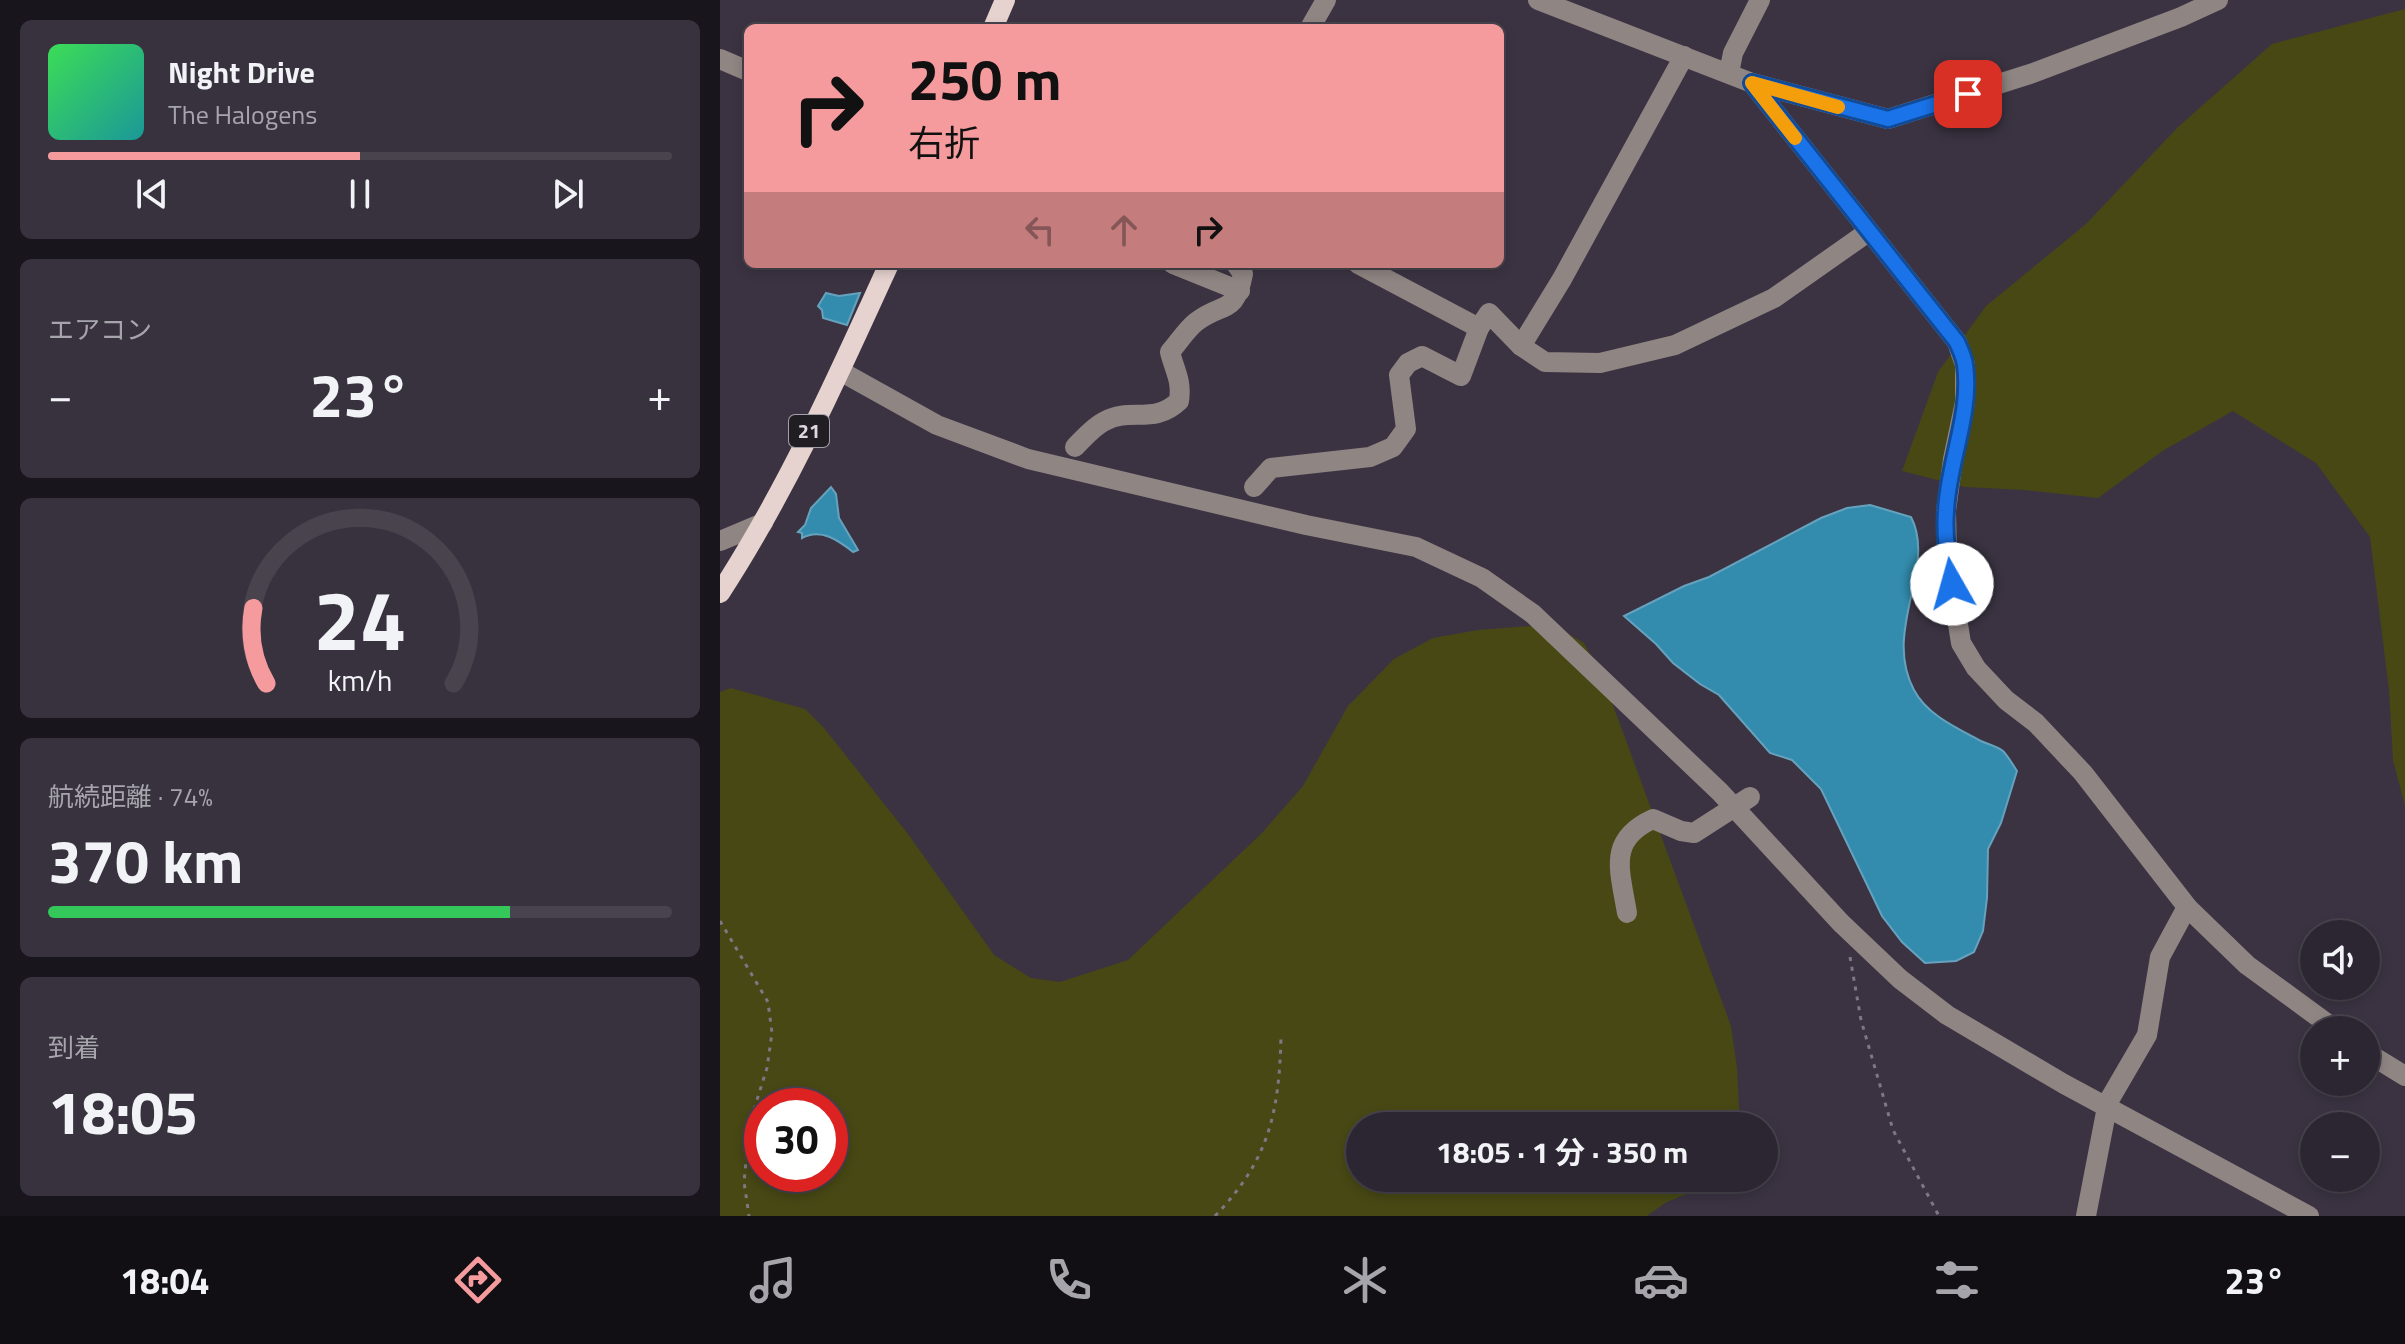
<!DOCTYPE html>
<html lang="ja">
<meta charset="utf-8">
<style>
body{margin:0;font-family:"Titillium Web","Noto Sans JP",sans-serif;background:#38323e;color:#f1f3f6;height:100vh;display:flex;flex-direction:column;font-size:30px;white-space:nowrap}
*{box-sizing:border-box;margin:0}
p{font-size:26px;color:#a6a5ac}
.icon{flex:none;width:44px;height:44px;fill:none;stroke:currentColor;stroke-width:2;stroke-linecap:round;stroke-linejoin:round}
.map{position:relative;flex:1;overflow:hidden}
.drawer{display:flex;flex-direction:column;gap:20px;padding:20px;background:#18151c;width:720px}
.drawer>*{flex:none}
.banner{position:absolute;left:24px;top:24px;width:760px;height:244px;border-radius:12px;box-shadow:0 4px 12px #0003,0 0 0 2px #48434d;background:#f59b9d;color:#111;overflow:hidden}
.buttons{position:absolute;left:1580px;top:920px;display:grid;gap:16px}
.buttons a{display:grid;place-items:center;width:80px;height:80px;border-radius:50%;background:#2c2632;box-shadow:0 4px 12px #0003,0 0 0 2px #48434d;font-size:40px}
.speed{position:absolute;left:24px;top:1088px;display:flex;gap:16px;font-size:40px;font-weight:700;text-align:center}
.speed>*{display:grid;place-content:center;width:104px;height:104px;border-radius:50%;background:#2c2632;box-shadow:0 4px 12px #0003,0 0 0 2px #48434d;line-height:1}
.speed .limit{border:12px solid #d22;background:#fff;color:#111}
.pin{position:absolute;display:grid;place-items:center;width:68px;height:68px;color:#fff;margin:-34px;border-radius:16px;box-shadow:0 4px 12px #0006}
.me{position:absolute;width:88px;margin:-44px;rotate:353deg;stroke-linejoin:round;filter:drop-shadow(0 0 6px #0008)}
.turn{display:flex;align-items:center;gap:28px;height:168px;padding:0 32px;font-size:36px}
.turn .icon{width:104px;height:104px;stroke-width:2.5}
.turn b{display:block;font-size:56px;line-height:68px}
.lanes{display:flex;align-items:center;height:76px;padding:0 32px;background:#0003;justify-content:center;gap:40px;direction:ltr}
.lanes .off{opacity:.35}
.big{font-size:60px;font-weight:700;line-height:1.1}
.drawer .card{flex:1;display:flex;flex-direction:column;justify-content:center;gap:12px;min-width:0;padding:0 28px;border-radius:12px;background:#38323e}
.drawer .dial{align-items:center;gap:0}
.dial svg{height:208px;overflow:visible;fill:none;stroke:#48434d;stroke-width:7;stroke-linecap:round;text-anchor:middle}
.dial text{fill:#f1f3f6;stroke:none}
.song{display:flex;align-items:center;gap:24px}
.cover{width:96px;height:96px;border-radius:12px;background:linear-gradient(135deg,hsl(130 70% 55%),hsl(180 70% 35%))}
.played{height:8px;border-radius:4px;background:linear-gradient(90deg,#f59b9d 50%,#48434d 50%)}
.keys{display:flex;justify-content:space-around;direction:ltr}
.heat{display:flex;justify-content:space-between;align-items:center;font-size:44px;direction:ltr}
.charge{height:12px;border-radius:6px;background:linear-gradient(90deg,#34c759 74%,#48434d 0)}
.trip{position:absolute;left:626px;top:1112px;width:432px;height:80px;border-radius:40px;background:#2c2632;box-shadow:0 4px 12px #0003,0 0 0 2px #48434d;font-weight:700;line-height:80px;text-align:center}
.dock{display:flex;height:128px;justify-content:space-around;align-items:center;background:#120f14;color:#a6a5ac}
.dock .icon{width:56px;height:56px}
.dock .current{color:#f59b9d}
.dock b{font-size:36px;color:#f1f3f6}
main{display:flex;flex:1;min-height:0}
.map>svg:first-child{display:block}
.green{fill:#474814;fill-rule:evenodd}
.water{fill:#338cae;stroke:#66a2bd;stroke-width:2}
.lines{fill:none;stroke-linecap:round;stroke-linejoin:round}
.path{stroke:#7e7784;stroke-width:3;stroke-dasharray:4 6;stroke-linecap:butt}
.minor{stroke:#8f8583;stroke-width:20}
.major{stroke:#e6d2ce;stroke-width:20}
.route-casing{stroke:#114b97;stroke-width:20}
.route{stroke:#1a73e8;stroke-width:14}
.slow{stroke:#f59e0b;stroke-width:14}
.labels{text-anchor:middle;stroke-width:8;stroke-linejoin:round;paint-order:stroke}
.shield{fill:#201d23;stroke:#a49fa8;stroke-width:2}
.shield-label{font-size:20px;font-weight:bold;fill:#dcd7e1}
</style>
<main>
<section class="drawer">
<div class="card">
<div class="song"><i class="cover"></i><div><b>Night Drive</b><p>The Halogens</p></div></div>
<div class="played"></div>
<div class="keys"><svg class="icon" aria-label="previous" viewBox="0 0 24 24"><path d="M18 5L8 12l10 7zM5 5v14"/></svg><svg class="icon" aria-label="pause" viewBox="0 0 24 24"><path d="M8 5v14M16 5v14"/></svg><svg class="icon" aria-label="next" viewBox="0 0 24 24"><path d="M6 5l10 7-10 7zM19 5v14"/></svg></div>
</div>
<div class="card"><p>エアコン</p>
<div class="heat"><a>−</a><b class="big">23°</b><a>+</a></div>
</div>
<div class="card dial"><svg viewBox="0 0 100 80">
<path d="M14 69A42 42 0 1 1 86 69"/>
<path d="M14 69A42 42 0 0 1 9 40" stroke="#f59b9d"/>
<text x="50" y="56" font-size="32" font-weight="700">24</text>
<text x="50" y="72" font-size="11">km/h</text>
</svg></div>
<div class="card"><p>航続距離 · 74%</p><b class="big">370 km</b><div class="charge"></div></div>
<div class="card"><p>到着</p><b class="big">18:05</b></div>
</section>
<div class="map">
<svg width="1685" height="1216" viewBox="0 0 1685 1216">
<rect width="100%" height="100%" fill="#3b3342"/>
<!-- green -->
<g class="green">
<polygon points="1685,9 1685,806 1673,760 1669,690 1650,537 1596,463 1513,411 1444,450 1378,498 1304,490 1245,487 1182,471 1218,372 1266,306 1366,224 1458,127 1552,44"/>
<path d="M809,626L842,630L864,643L883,678L1011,1026L1017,1068L1020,1126H640V1178H1004L945,1203L927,1216H0V692L11,688L85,709L104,728L188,834L274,955L311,978L340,982L408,960L542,833L583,786L628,706L674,659L713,638L758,630ZM42,1106H110V1174H42Z"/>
</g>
<!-- water -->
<g class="water">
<polygon points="106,293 119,296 140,293 127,325 103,318 102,310 98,306"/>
<path d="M111,487L116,494L119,518L138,550L133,552C118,540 101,528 82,538V533L78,532L85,525L91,508Z"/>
<path d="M1150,505L1191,517C1217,567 1162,631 1194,690C1207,715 1237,728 1261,741C1267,744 1277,746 1283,751C1288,756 1293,765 1297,771L1281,823L1268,849L1267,898L1263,931L1254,952L1236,961L1205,963L1182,942L1162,916L1101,789L1072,760L1050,753L999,695L980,684L953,663L936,644L904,616L964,586L989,577L1101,518L1127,508Z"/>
</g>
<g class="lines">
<!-- path -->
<g class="path">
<polyline points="0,921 48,1002 52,1033 47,1068 30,1122 24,1182 29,1216"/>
<polyline points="1130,957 1141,1020 1173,1130 1219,1216"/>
<path d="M495,1216C549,1160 559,1113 561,1037"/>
</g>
<!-- minor -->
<g class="minor">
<polyline points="818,0 1032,83 1168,119 1313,73 1461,17 1498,0"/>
<polyline points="590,28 606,0"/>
<polyline points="0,59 28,71"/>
<polyline points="1009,73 1013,53 1040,0"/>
<polyline points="1032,83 1237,342 1245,365 1245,402 1233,459 1226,511 1227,555 1241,643 1256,668 1286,700 1316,723 1363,773 1468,908 1527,965 1616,1030"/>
<polyline points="453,264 520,291"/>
<polyline points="638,264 759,328"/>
<polyline points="801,346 842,279 964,56"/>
<polyline points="120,371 217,425 308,459 586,525 696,547 762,578 813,614 1000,792 1121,923 1180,979 1227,1015 1344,1084 1589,1216"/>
<path d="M355,447C364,438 374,426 385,421C411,407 434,425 459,401C462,380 455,372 450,352C458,343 466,330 476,322C503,301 515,316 523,274L516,264"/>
<polyline points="534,487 551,468 650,457 673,447 686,429 679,375 688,363 702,356 741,376 759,328 769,313 801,346 825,362 880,363 955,345 1054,298 1148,232"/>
<polyline points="0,541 43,523"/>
<path d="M907,913C900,870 887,840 933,819L961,831L974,833L1030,797"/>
<polyline points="1646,1052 1685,1076"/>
<polyline points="1366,1216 1388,1102 1427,1035 1440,957 1467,907"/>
</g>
<!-- major -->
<g class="major">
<polyline points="273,28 285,0"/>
<path d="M0,593C67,490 118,376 169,264"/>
</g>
</g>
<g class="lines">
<!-- route casing -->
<g class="route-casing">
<path id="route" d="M1232,584C1228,560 1224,535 1226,511C1228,463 1252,413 1245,365C1244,357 1240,349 1237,342L1032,83L1168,119L1248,94"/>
</g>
<!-- route -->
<use href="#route" class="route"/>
<!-- slow -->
<polyline class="slow" points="1075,138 1032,83 1118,107"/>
</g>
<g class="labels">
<!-- shield labels -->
<rect class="shield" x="69" y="415" width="40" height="32" rx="6"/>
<g class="shield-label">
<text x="89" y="438">21</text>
</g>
</g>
</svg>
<div class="buttons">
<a><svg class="icon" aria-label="sound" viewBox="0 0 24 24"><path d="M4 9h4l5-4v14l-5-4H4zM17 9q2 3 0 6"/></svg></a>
<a>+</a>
<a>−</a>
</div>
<div class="speed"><div class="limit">30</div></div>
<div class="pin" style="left:1248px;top:94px;background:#d93025"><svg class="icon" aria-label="arrive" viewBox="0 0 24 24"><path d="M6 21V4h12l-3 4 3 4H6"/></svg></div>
<svg class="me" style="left:1232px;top:584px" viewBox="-20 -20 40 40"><circle r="19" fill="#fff"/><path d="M0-13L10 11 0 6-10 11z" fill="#1a73e8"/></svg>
<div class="trip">18:05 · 1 分 · 350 m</div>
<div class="banner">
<div class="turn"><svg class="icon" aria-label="right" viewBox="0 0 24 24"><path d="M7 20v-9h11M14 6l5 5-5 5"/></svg><div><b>250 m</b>右折</div></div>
<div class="lanes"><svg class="icon off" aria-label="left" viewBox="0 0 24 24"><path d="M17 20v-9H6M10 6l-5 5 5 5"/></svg><svg class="icon off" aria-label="ahead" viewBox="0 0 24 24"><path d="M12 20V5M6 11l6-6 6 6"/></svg><svg class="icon" aria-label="right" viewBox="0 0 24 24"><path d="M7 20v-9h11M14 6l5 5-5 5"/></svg></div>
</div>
</div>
</main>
<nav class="dock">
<b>18:04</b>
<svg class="icon current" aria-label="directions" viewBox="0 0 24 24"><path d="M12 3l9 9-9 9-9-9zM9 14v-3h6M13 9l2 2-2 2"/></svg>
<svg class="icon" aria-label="music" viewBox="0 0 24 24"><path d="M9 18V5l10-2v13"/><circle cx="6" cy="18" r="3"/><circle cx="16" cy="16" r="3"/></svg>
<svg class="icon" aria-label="phone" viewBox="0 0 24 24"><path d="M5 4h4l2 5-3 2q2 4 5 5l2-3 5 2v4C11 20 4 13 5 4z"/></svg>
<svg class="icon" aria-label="climate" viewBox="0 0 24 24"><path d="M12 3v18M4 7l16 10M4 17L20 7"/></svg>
<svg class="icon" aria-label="car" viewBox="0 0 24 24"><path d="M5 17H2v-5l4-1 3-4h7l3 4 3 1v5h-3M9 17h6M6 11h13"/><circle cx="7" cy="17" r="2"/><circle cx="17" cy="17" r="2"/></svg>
<svg class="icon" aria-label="filters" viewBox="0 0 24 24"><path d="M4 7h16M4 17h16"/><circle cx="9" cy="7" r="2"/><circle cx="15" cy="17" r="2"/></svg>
<b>23°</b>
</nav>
